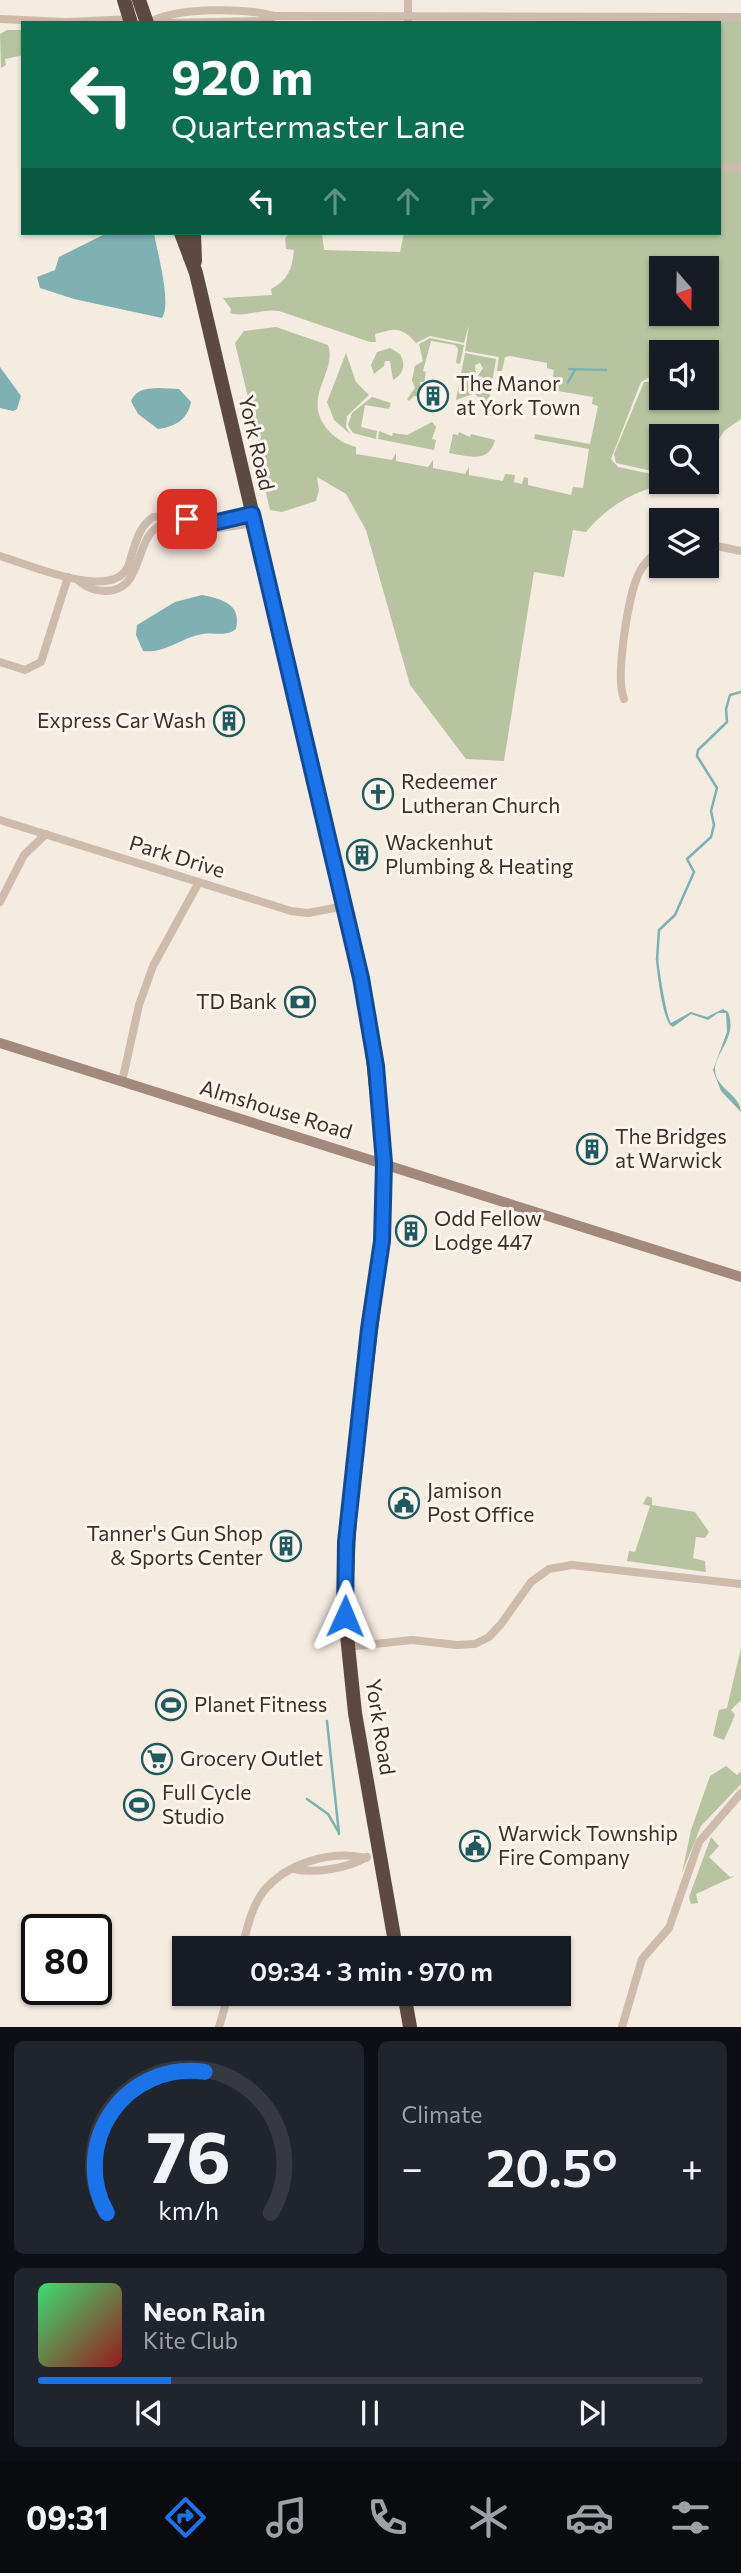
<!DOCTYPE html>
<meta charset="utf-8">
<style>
body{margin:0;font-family:Commissioner,sans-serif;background:#20242c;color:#f1f3f6;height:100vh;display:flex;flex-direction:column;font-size:26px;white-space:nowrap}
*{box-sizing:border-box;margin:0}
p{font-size:23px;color:#9ea1a6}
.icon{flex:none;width:38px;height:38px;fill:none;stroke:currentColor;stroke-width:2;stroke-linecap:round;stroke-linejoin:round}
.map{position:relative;height:2027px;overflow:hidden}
.side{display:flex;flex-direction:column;gap:14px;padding:14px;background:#0d0f14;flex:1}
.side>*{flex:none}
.top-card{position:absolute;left:21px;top:21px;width:700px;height:214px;border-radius:0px;box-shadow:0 2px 5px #0004;background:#0b6e4f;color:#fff;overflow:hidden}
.needle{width:46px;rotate:160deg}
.tools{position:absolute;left:649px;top:256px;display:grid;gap:14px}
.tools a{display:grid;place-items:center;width:70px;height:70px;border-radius:0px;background:#171b24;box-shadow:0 2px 5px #0004;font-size:35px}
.speed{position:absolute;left:21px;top:1914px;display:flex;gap:14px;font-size:35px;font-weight:700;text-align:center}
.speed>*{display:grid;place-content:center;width:91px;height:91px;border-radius:50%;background:#171b24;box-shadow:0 2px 5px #0004;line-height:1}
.speed .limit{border:4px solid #111;border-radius:10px;background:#fff;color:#111}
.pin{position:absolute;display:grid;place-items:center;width:60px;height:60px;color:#fff;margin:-30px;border-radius:14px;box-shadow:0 4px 10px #0006}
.me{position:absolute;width:77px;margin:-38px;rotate:1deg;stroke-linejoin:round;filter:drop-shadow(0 0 5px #0008)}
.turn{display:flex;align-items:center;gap:24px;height:147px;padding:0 35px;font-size:32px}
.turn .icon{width:91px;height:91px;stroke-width:2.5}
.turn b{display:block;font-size:49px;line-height:60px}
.lanes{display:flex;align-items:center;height:66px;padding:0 35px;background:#0003;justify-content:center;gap:35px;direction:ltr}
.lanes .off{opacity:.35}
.big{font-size:52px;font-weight:600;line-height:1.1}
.side .tile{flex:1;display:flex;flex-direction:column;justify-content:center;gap:10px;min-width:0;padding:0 24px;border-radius:10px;background:#20242c}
.side .dial{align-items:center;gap:0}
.dial svg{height:182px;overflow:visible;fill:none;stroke:#363941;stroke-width:7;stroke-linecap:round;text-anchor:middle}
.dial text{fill:#f1f3f6;stroke:none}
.song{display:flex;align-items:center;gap:21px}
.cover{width:84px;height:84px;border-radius:10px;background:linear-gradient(135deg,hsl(140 70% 55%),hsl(0 70% 35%))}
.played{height:7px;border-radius:4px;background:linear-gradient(90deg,#1a73e8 20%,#363941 20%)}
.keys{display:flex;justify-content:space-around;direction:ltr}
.heat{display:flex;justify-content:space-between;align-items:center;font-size:38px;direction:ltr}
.side .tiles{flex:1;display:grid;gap:14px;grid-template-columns:1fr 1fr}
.tile:last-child{grid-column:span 2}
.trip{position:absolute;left:172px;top:1936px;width:399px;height:70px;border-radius:0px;background:#171b24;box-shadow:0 2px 5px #0004;font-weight:600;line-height:70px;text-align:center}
.tab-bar{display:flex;height:112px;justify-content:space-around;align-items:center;background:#090b0e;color:#9ea1a6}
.tab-bar .icon{width:49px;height:49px}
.tab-bar .selected{color:#1a73e8}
.tab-bar b{font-size:32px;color:#f1f3f6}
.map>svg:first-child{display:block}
.green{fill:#b8c4a0;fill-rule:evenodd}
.water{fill:#7fb0b2}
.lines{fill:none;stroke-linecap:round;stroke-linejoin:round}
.stream{stroke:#7fb0b2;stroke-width:2.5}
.street{stroke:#cdbbac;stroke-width:8}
.secondary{stroke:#a18a7d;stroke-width:10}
.highway{stroke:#5c4a42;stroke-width:14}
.route-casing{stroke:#114b97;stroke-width:18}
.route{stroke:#1a73e8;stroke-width:12}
.labels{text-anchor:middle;stroke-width:6;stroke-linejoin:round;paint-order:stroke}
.poi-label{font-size:21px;fill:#3b302b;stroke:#fbf5ee;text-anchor:start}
.street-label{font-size:21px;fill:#3b302b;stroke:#fbf5ee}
</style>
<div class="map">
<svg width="741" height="2027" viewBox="0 0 741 2027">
<rect width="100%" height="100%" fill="#f4ebe1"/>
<!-- green -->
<g class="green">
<path d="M716,17H741V419L724,431L707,458V436H662L661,473L616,463L614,454L644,382H661L662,397H707V352H662L661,380L648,378L641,382L611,459L618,467L661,476L662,481L685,482C645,484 611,502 586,532L573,530L564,577L534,572L504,761L466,759L410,685L366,530L346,494L317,477L319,490L316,501L282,512L270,510L257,454L258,439L235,343L244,331L276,327L328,345C338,373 300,397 328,430C336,439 345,444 356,447V454L392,460L396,453V461L428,467L433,460V468L465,474L469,467V475L503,481L505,474L515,475L514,482L522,484L524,477L528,478V485L571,495L573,487L583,488L589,449L534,439L535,434L590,444L598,406L592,404L593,397L546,389L542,395L544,387H551L554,370L547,368V363L510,356L505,357L502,371H497L499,357L465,351L469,325L464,343L430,336L416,343C399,324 393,330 375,334L376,342H370L279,311C262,308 245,318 230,313L231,309L223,298L272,295L271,289C288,280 292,269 294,250L286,249L285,238L290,233H322L324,250L400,252L404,233H719V23H716ZM662,268H707V313H662Z"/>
<polygon points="7,30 23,30 23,55 5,59 6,65 1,68 0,34"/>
<polygon points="430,338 464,345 460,364 456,363 458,349 455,345 431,341 423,371 426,372 424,382 420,382 421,397 414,396 409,401 407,399 415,388 412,380 415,366 423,361 419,344"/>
<path d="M390,348L400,354C406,365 404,374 393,380L390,361H385L384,366L374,374L371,365L377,352Z"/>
<polygon points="346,353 356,382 369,395 347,416 346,427 350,434 334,420 327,402"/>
<polygon points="465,353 496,359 488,406 475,394 484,387 483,377 478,376 483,368 480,363 475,365 476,376 472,375 468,381 473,394 456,400"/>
<polygon points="372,397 391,403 389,409 365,405 361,427 377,431 376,439 353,433 348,425 352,413"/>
<polygon points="432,422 436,427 432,439 436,440 434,450 378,439 379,431 392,436 393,433 407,435"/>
<path d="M459,432L470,437L471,434L495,440C489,464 468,456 449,453L453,434L458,435Z"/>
<polygon points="647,1496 652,1498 652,1505 695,1512 709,1532 705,1538 696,1537 693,1558 705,1561 706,1572 627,1561 629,1551 635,1552 650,1506 643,1504"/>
<polygon points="741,1648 741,1700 731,1710 735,1715 724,1740 713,1736 719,1710 727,1708"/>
<polygon points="726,1766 737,1775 741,1771 741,1784 701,1826 682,1873 691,1830 710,1776"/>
<polygon points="711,1837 719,1846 709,1857 730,1877 735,1876 696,1894 698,1903 691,1904 689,1897"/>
</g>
<!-- water -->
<g class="water">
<path d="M107,233H154C157,252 172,303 162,318L74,299L40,288L37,277L55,270L59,257Z"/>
<polygon points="0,367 21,396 17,409 13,411 0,408"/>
<path d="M158,388L179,389L191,402C188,419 175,427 158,429L138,414L131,401C137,389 145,389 158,388Z"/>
<path d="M202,595C222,599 242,604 236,629C226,637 216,632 203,634C182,637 165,654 143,651L136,635L137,625L175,602Z"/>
<path d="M658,957C659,969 666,1015 671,1023L691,1012L707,1017L723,1009L728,1012C738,1037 715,1052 715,1070C716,1089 740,1094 741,1112L721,1091L713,1070L727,1032L726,1013H718L708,1020L691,1014L673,1027L670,1025C662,1014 658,977 656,961Z"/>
</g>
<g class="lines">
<!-- stream -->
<g class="stream">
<polyline points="569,369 606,370"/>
<polyline points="568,382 575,370"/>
<polyline points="657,960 659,930 675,915 694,872 687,859 711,837 714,825 711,811 717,788 697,756 698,750 727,722 726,709 730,695 741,692"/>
<polyline points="327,1721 339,1834"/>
<polyline points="307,1799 328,1814 338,1831"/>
</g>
<!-- street -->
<g class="street">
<polyline points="0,19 66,22 133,19"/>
<path d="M152,21C181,7 245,8 275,16L741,17"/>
<polyline points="168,23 260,21 273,17"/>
<polyline points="408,23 408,0"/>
<polyline points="719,166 741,168"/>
<polyline points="707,544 741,551"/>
<path d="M0,556C28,564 116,604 129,564C134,548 138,527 153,517L175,515L213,523L252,514"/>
<path d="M79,581C86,587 95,591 105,591C146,591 132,536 163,524L201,531L254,523"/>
<polyline points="0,662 25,670 41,662 68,577"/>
<path d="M624,699C615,677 628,595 639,573C644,563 652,555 662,549"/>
<polyline points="0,820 291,911 308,913 345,906"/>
<polyline points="0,902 24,855 46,834"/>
<polyline points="122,1082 139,1005 153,966 199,882"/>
<polyline points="347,1647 412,1640 457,1645 475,1644 489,1637 501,1624 531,1582 549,1569 572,1565 741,1584"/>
<path d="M294,1869C315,1874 348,1868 367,1857"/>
<path d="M242,1948C247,1929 251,1908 263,1892C286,1863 331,1850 366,1858"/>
<polyline points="219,2027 229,1993"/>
<polyline points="622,2027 642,1959 669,1928 699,1842 741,1793"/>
</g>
<!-- secondary -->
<polyline class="secondary" points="0,1043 741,1277"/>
<!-- highway -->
<g class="highway">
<polyline points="124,0 131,23"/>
<polyline points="139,0 147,23"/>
<polyline points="181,233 196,273 345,908 368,1012 384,1163 382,1241 351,1493 345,1616 355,1713 396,1948"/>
<polyline points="194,233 195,261"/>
<polyline points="404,1993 410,2027"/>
</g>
</g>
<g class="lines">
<!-- route casing -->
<g class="route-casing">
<polyline id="route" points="187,519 213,523 252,514 361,978 376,1066 384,1163 382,1241 369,1329 346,1542 345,1616"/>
</g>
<!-- route -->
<use href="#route" class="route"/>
</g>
<!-- icons -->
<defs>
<g id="building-ring" transform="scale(1.575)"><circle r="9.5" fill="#fbf5ee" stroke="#1f5a5e" stroke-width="1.5"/><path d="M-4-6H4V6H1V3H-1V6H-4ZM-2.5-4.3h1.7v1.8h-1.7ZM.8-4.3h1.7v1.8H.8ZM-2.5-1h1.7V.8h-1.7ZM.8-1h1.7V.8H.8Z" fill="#1f5a5e"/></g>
<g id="church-ring" transform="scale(1.575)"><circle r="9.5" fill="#fbf5ee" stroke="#1f5a5e" stroke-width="1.5"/><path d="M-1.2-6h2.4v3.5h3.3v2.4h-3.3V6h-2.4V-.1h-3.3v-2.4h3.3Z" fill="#1f5a5e"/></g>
<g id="bank-ring" transform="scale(1.575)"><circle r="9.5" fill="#fbf5ee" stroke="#1f5a5e" stroke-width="1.5"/><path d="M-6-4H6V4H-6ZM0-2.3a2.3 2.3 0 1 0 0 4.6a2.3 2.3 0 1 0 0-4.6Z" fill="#1f5a5e"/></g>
<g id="civic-ring" transform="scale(1.575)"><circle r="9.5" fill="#fbf5ee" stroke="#1f5a5e" stroke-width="1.5"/><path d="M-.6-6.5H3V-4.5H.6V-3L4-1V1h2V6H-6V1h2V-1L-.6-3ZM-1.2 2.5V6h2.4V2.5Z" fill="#1f5a5e"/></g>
<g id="stadium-ring" transform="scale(1.575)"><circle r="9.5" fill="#fbf5ee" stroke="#1f5a5e" stroke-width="1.5"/><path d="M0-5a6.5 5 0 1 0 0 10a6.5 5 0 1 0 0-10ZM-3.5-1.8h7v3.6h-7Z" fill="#1f5a5e"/></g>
<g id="supermarket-ring" transform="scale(1.575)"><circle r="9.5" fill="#fbf5ee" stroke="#1f5a5e" stroke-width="1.5"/><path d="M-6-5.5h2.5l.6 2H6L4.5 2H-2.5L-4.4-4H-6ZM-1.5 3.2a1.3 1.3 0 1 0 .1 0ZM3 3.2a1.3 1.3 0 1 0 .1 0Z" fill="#1f5a5e"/></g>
</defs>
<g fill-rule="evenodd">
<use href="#building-ring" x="433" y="396"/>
<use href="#building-ring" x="229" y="721"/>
<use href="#church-ring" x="378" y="794"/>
<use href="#building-ring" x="362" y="855"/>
<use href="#bank-ring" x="300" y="1002"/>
<use href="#building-ring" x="592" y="1149"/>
<use href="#building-ring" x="411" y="1231"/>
<use href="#civic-ring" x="404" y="1503"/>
<use href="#building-ring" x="286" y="1546"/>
<use href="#stadium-ring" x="171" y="1705"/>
<use href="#supermarket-ring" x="157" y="1759"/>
<use href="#stadium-ring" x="139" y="1805"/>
<use href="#civic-ring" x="475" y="1846"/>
</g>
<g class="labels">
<!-- poi labels -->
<g class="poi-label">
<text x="456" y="391">The Manor<tspan x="456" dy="24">at York Town</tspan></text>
<text x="206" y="728" text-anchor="end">Express Car Wash</text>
<text x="401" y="789">Redeemer<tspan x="401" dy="24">Lutheran Church</tspan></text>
<text x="385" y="850">Wackenhut<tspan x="385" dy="24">Plumbing &amp; Heating</tspan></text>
<text x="277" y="1009" text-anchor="end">TD Bank</text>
<text x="615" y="1144">The Bridges<tspan x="615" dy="24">at Warwick</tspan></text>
<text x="434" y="1226">Odd Fellow<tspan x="434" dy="24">Lodge 447</tspan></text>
<text x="427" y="1498">Jamison<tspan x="427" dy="24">Post Office</tspan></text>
<text x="263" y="1541" text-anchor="end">Tanner's Gun Shop<tspan x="263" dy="24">&amp; Sports Center</tspan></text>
<text x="194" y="1712">Planet Fitness</text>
<text x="180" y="1766">Grocery Outlet</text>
<text x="162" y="1800">Full Cycle<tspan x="162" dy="24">Studio</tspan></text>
<text x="498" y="1841">Warwick Township<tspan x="498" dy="24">Fire Company</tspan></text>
</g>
<!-- street labels -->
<g class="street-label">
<text transform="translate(256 443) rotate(77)" y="7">York Road</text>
<text transform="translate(177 857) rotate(17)" y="7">Park Drive</text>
<text transform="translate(276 1110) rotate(17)" y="7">Almshouse Road</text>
<text transform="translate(380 1727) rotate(81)" y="7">York Road</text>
</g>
</g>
</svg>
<div class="tools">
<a><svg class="needle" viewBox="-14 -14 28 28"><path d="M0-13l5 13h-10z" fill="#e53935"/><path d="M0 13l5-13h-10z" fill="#9ea1a6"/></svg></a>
<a><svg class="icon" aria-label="sound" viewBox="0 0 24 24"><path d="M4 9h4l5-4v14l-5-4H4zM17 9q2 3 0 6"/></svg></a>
<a><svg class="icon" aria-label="search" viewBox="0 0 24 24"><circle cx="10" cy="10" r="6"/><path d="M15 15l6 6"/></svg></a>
<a><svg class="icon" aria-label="layers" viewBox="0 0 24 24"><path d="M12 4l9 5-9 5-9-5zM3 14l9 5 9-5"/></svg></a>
</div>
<div class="speed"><div class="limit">80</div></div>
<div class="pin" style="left:187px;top:519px;background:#d93025"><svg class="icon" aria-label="arrive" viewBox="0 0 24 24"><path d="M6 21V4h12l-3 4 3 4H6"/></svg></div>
<svg class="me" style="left:345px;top:1616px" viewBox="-20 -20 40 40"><path d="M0-17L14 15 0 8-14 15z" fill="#1a73e8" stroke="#fff" stroke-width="4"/></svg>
<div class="trip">09:34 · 3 min · 970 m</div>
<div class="top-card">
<div class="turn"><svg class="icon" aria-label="left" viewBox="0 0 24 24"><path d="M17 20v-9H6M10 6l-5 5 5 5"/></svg><div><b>920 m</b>Quartermaster Lane</div></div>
<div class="lanes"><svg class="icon" aria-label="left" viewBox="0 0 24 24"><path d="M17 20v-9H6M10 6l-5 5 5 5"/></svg><svg class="icon off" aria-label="ahead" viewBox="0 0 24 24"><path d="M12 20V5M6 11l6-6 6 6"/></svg><svg class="icon off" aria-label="ahead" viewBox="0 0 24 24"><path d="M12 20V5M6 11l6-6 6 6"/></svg><svg class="icon off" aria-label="right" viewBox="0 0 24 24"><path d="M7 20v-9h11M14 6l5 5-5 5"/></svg></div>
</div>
</div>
<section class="side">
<div class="tiles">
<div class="tile dial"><svg viewBox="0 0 100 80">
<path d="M14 69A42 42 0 1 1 86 69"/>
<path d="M14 69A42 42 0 0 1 57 7" stroke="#1a73e8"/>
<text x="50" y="56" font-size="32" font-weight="700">76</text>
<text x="50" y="72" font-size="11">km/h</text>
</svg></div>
<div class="tile"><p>Climate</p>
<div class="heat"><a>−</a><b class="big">20.5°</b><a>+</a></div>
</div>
<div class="tile">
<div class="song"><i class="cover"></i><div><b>Neon Rain</b><p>Kite Club</p></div></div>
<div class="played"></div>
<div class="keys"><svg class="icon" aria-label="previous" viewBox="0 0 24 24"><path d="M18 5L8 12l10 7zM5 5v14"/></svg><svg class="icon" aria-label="pause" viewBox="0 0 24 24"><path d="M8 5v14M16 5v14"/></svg><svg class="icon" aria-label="next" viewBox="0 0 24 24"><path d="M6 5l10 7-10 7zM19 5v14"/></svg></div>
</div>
</div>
</section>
<nav class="tab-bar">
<b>09:31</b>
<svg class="icon selected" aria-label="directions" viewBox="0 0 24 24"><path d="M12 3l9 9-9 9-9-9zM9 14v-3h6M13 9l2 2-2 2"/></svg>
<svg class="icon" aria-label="music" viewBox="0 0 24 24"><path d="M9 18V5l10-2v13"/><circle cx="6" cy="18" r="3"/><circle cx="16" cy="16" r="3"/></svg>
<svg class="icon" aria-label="phone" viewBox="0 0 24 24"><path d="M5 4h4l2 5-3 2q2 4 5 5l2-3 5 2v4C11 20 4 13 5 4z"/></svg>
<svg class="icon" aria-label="climate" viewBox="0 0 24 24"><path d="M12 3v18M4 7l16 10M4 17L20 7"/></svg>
<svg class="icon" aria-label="car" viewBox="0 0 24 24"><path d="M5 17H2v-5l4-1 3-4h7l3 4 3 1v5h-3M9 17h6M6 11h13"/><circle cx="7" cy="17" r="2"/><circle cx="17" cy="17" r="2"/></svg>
<svg class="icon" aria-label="filters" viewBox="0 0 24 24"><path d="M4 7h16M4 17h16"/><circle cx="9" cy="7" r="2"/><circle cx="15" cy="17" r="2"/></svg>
</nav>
